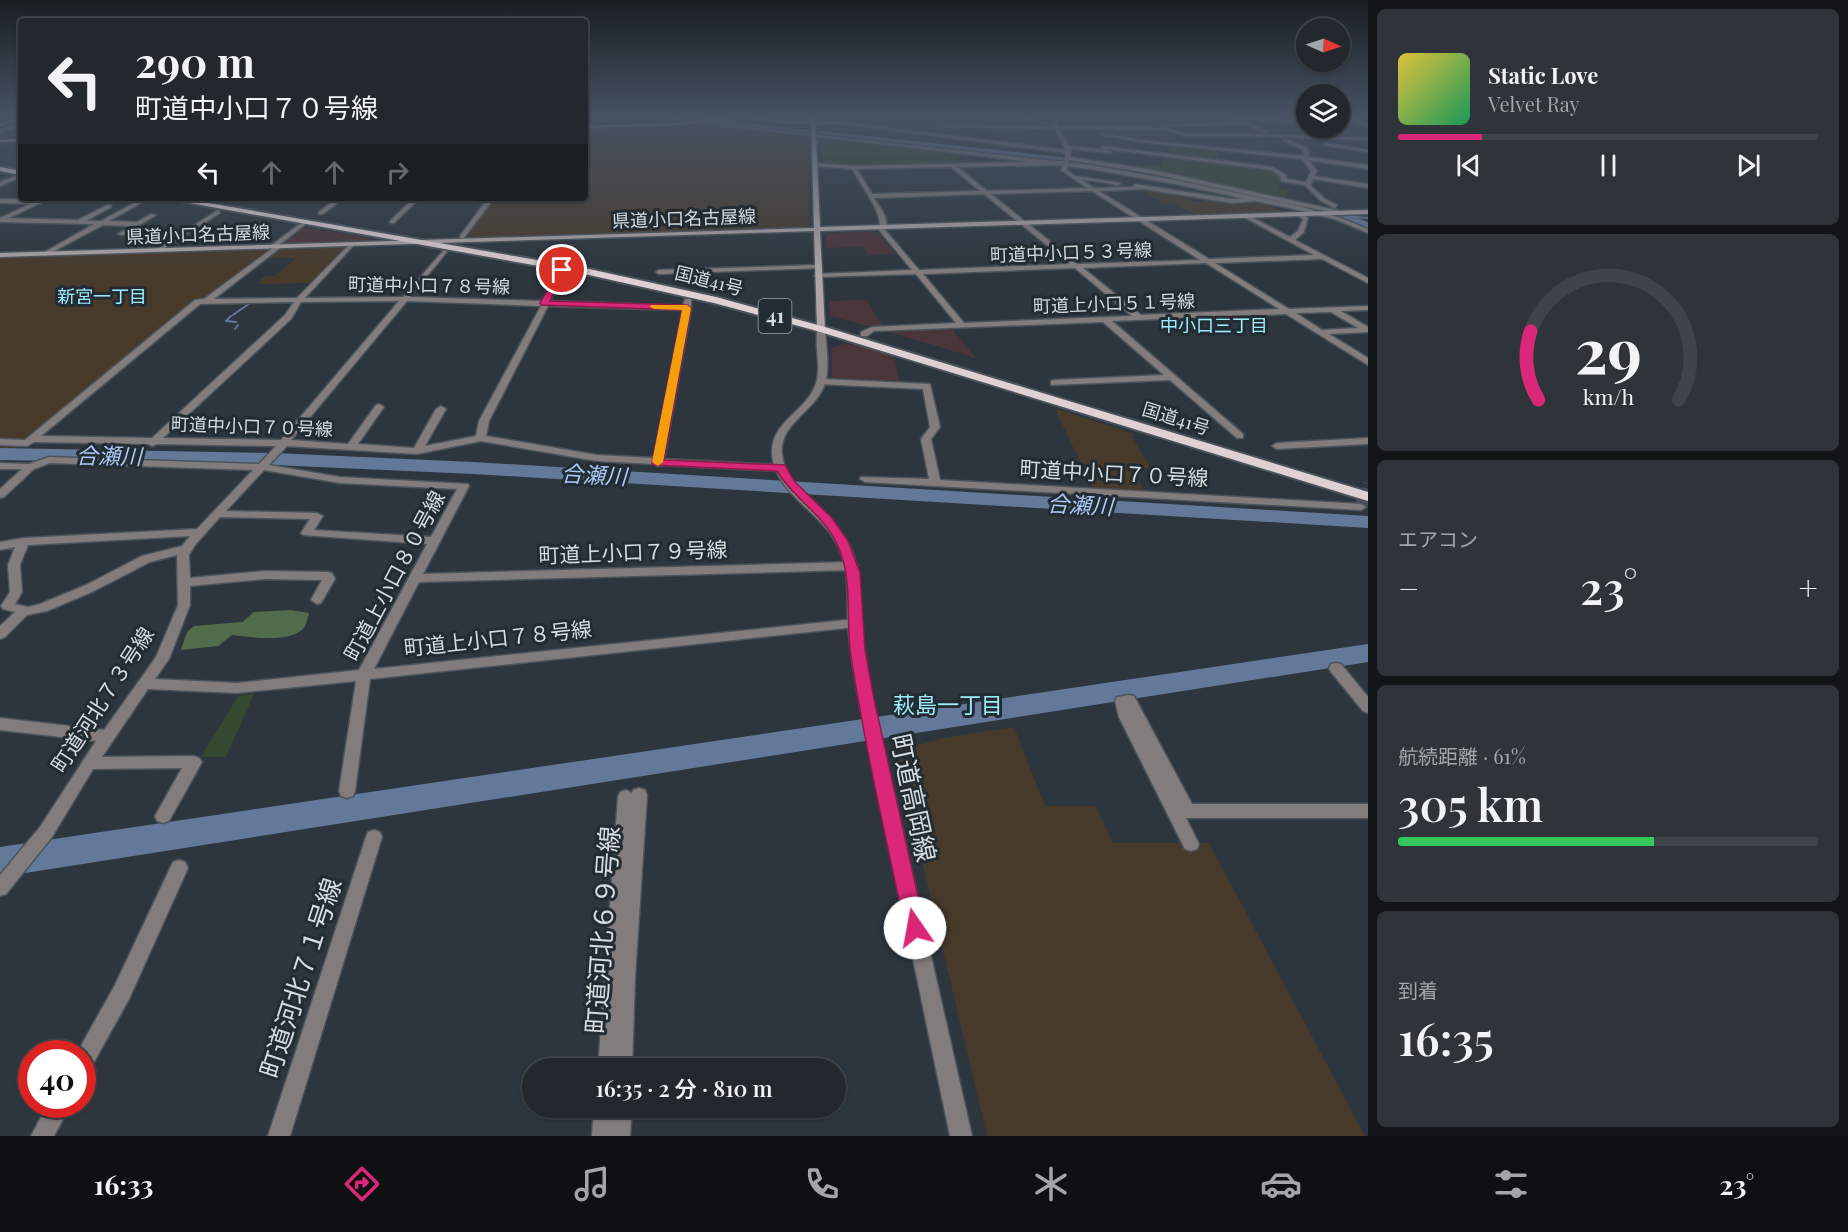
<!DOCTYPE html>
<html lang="ja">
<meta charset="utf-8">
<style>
body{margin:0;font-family:"Playfair Display","Noto Sans JP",serif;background:#2e343a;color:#f1f3f6;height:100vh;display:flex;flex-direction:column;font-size:22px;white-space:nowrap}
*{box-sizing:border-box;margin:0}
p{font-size:20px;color:#a2a6aa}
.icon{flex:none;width:33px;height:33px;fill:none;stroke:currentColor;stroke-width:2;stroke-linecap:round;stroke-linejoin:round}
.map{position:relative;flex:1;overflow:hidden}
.sheet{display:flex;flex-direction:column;gap:9px;padding:9px;background:#131619;width:480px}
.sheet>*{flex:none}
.guide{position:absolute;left:18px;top:18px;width:570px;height:183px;border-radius:6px;box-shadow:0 2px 4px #0004,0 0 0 2px #3f444a;background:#22282e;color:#f1f3f6;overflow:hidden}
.needle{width:39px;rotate:93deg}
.tools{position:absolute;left:1296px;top:18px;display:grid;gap:12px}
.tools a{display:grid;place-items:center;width:54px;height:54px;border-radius:50%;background:#22282e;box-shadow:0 2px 4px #0004,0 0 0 2px #3f444a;font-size:30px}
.speed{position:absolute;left:18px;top:1040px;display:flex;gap:12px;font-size:30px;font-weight:700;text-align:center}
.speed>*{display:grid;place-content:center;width:78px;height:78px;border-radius:50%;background:#22282e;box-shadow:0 2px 4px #0004,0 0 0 2px #3f444a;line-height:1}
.speed .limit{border:9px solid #d22;background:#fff;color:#111}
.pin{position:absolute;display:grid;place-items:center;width:51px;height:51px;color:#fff;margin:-26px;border:3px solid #fff;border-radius:50%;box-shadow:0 2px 6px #0007}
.me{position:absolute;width:66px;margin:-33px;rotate:348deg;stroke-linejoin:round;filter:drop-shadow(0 0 4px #0008)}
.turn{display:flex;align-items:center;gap:21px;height:126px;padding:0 18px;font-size:27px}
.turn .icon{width:78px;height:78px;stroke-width:2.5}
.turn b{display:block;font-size:42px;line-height:51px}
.lanes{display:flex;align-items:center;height:57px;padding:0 18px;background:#0003;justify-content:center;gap:30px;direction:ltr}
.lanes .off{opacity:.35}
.big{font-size:45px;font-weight:600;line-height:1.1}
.sheet .widget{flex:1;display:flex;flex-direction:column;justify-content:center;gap:9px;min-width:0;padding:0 21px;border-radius:9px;background:#2e343a}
.sheet .dial{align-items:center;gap:0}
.dial svg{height:156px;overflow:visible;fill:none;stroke:#3f444a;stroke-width:7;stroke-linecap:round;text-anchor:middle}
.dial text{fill:#f1f3f6;stroke:none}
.song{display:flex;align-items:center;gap:18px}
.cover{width:72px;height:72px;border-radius:9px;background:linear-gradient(135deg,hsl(50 70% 55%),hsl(150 70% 35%))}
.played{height:6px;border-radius:3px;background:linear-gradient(90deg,#db2777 20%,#3f444a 20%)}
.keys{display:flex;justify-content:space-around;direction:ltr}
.heat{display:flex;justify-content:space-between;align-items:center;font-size:33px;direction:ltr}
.charge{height:9px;border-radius:4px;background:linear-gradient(90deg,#34c759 61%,#3f444a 0)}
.trip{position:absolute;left:522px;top:1058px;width:324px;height:60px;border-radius:30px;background:#22282e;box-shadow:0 2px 4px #0004,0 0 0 2px #3f444a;font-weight:600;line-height:60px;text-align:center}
.tab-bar{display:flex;height:96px;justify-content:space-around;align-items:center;background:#0e1012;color:#a2a6aa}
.tab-bar .icon{width:42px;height:42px}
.tab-bar .active{color:#db2777}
.tab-bar b{font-size:27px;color:#f1f3f6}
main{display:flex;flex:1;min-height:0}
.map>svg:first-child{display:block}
.commercial{fill:#4a3639}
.industrial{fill:#473a2b}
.green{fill:#354830}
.forest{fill:#526b4b}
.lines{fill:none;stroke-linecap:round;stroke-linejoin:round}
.stream-far1{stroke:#63799a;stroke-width:1.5}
.stream{stroke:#63799a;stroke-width:2}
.river{fill:#63799a;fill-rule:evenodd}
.minor-tunnel-far1{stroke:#464f56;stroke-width:10;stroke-dasharray:10 4.5;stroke-linecap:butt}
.minor-tunnel{stroke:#464f56;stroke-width:12;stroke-dasharray:12 6;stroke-linecap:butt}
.minor-casing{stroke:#4b545b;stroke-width:3}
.tertiary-casing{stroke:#4b545b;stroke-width:3}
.secondary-casing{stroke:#4b545b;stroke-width:3}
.trunk-casing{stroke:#4b545b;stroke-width:4}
.minor{fill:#827c7d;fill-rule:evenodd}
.tertiary{fill:#827c7d;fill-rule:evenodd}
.secondary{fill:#aea4a6;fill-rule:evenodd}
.trunk{fill:#dfd0d4;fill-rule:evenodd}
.route{fill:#db2777;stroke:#8e194d;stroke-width:1.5}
.slow{fill:#f59e0b}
.labels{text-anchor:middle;stroke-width:6;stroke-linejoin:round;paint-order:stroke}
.far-street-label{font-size:18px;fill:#d6dbe0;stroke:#232c33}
.far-neighbourhood-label{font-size:18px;fill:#9eedfd;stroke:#232c33}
.shield{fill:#232c33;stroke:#a0a6ac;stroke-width:1.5}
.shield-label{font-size:20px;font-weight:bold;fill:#d6dbe0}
.street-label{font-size:21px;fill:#d6dbe0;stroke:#232c33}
.water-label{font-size:22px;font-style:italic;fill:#abc8f5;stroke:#232c33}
.neighbourhood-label{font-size:22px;fill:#9eedfd;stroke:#232c33}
.near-street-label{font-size:26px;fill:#d6dbe0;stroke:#232c33}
</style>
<main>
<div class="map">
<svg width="1368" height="1136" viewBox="0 0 1368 1136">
<rect width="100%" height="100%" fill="#2d363e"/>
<!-- commercial -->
<g class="commercial">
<polygon points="305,227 373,239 362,243 282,245"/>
<polygon points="875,231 896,254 868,255 863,247 826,248 826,235 831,233"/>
<polygon points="866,300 883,326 869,326 830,316 829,301"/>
<polygon points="951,328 976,358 887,331"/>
<polygon points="844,344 862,346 894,356 899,381 832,378 831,348"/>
</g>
<!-- industrial -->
<g class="industrial">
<polygon points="585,115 628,115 808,137 809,225 802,227 466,238 495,198 585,198"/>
<polygon points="1139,188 1179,194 1194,202 1209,201 1204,198 1259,201 1284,212 1193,214 1174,203 1164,204"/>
<polygon points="345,247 346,248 312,283 256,284 265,276 275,276 296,258 258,258 196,302 0,462 0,257"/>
<polygon points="1058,409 1134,434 1132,437 1151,468 1131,467 1146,494 1094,491 1056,411"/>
<polygon points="1014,727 1045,806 1096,806 1113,843 1209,843 1365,1136 987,1136 896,751 944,738"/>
</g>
<!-- green -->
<g class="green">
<polygon points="820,139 956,152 964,165 852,167 821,163"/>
<polygon points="1171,145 1220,150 1217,161 1271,170 1282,176 1278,188 1289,190 1285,198 1131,166 1134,164 1160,167"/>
<polygon points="254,694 226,757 201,757 238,696"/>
</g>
<!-- forest -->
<path class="forest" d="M291,610L309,613C308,617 307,622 305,626C295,644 249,637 232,635L218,646L181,650L187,632L194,626L242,622L254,612Z"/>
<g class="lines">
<!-- stream-far1 -->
<g class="stream-far1">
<polyline points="1057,115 1137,116"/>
<polyline points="1107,116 1105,119 1108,126"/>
</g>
<!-- stream -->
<g class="stream">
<polyline points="1345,216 1368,218"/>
<polyline points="213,299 281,298"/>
<polyline points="233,315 253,301"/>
<polyline points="231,316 226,321 236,322"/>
<polyline points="235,329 238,325"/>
</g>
<!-- river -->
<g class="river">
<polygon points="651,115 673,115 808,130 812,133 808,136 655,117"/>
<polygon points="21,121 21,126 0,134 0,128"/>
<polygon points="820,131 1061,157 1204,182 1209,185 1204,188 1061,163 817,136 816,134"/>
<polygon points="1344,213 1368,222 1368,229 1340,218 1338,216"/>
<polygon points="0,448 274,453 473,462 1368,516 1368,528 473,474 274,465 0,460"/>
<polygon points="1368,644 1368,662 0,877 0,847"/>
</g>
<!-- minor-tunnel-far1 -->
<polyline class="minor-tunnel-far1" points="1364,498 1368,483"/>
<!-- minor-tunnel -->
<polyline class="minor-tunnel" points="1361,507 1364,497"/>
<!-- minor casing -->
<g class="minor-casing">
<g id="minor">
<polygon points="702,115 707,115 697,119 697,117"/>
<path d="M716,115L784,121L841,122L1066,150L1055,129L935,126H1053V115H1057L1058,126L1168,128L1185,134H1257L1368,138V140L1257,136H1185L1168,130L1059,129L1069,146L1100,149L1103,146L1273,167L1286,175V179L1306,182L1311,171L1302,159L1140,142L1099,134L1101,133L1140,140L1304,156L1303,150L1283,141L1285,139L1307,148L1309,157L1368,165V169L1308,160L1317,171L1314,176L1368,184V188L1313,179L1310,185L1325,199L1337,205L1335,208L1321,201L1305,185L1281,181V177L1272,170L1105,149L1112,152L1110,153L1071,149L1070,157L1153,170L1345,212L1343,215L1153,174L1069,160L1067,170L1075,176L1121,183L1118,185L1081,179L1094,188L1133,187L1135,184L1232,199L1258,198L1256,201L1232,203L1144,189L1099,191L1209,259L1314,255L1242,216L1247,215L1290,237L1298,231L1303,219L1297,215V213L1308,217L1304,232L1295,240L1368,278V283L1322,259L1215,263L1289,309L1368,306V310L1341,311L1368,327V332L1329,334L1368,358V365L1286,314L1112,321L1243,434V438H1237L1170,380L1051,385V381L1054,380L1164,375L1103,322L874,331L867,336H861V332L872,327L956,323L916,274L816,277L814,276L818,274L912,270L879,230C885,216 860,183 852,169L815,166L813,163L854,166L1064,161L1066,153L841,124L784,123ZM1063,165L1061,170L1087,188L987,191L957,167ZM951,167L980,191L872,194L857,169ZM1092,191L1200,260L1078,264L991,194ZM984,194L1070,264L919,270L885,230C890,219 880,207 874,198ZM1206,263L1279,309L1141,315L1083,268ZM1075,268L1132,316L964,323L923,274ZM1331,312L1358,328L1322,330L1296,313Z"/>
<polygon points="833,115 935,118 933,119"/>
<polygon points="1007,115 1014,115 1048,123 1046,124"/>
<path d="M1227,115L1239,118H1269L1263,115C1269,115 1271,117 1277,119C1289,122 1299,118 1308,128H1304L1295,122L1242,119L1268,132L1264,133L1245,124L1163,126L1240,122Z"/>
<polygon points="1340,115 1345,115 1368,124 1368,127"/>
<polygon points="1325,143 1368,150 1368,152 1323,145"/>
<polygon points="18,175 21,175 21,177 0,186 0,182"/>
<polygon points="143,198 150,198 109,221 137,222 151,214 156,215 123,235 118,234 131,226 103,225 45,256 42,254 43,253 94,224 0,222 0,218 78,220 107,205 111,205 111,207 86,221 101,221"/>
<polygon points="235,198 242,198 237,201"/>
<polygon points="337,198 344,198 323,214 319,214 319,212"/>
<polygon points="414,198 420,198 394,223 390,223 390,221"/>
<polygon points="488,198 494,198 464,238 460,238 460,236"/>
<polygon points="0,199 40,200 43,202 40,204 0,203"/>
<polygon points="218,210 220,213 159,252 154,251"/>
<path d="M305,220L307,223L279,245L280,248L214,299L297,298L351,243L353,244V246L305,298L403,297L444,250L447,252L446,253L410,297L543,301L560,270L563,268L566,270L550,301L683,306L685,299H691V308L664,459L780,465L785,468L780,471L662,465L658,466L654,464L597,461L481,441L417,454L287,446L269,465L340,477L468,484L469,486L423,574L852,562L858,566L852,570L419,582L374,669L855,619L860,620L861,623L860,626L855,627L370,679L355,791L353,796L347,798L341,796L339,791L356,681L237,693L148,689L102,757L194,756L199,758L202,762L169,821L163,823L157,821L155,816L182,768L93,769L52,837L6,894L0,896V875L40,827L96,741L0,730V718L104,730L156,657L178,605L177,555L150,562L94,591L47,611L27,615L5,637L0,639V626L15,612L3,609L1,606L10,592L8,565L15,547L0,550V542L24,538L197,529L253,470L50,463L34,469L4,497L0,498V489L22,469H0V463L29,464L49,457L259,464L276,446L157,444L152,446L148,444L34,442L27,446L0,445V439L25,440L195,300L204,299L273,248L272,245ZM399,301L281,440L163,438L291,319L301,302ZM407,301L541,306L479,421L476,436L425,446L446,409L441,406L436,409L414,448L358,444L384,407L379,404L376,405L348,444L291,440ZM294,302L285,315L152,438L41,436L200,304ZM548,306L683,310L654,458L597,455L486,436L489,421ZM264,470L340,483L457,489L431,537L314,530L323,516L317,513L226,511ZM220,517L310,519L301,533L303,535L427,544L359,670L237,683L155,679L169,659L190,605V586L264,579L322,580L311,600L317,604L321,603L335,579L332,573L328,572L264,571L190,578L189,555L195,545ZM190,536L182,546L142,556L86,585L40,604L28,607L15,604L22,592L20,565L28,545Z"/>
<polygon points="818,265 820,266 820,268 659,274 656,272 659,270"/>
<polygon points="822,379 930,384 940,427 931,439 940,480 1361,504 1366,507 1361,510 865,482 860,479 861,477 929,479 921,439 930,427 923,389 819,384 818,382"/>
<polygon points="1368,438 1368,444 1277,449 1272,446 1277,443"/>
<polygon points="1336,663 1341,664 1368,697 1368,713 1363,711 1331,672 1329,668 1331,664"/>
<polygon points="1129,695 1134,696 1192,804 1368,804 1368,818 1186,818 1199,844 1197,849 1191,851 1185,849 1119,717 1115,701 1117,697"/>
<polygon points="639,788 645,790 647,795 635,977 632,1068 598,1068 618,797 620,792 626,790 632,793 633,790"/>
<polygon points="374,830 380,832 382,837 290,1136 268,1136 366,837 368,832"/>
<polygon points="179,860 185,862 188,868 129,999 89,1071 82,1074 82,1053 77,1053 115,985 173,862"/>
<polygon points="48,1104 71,1104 54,1136 31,1136"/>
<polygon points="594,1107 632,1107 630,1136 592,1136"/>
</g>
</g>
<!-- tertiary casing -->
<g class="tertiary-casing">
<g id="tertiary">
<polygon points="636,115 1090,165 1175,180 1295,205 1341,218 1368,229 1368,233 1337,220 1294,209 1175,184 1090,169"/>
<polygon points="43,198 51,198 0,222 0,218"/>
<path d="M818,327L825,329C826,346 830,367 825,383C817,411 778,423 782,455C787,493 836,513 851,549C862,573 860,599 861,625C864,652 869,679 874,706L972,1136H950L860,706C855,679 850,652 848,625C847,599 850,572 839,548C824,513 774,494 772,453C771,422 805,412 815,386C823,367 813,346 818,327Z"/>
</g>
</g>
<!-- secondary casing -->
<g class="secondary-casing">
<g id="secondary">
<polygon points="745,115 755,115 679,125 585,128 585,126 679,123"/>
<polygon points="811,115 815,115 820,227 1368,210 1368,214 820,231 825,329 821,331 817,329 814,231 0,257 0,253 814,228"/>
<polygon points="21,117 21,119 0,126 0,124"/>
<polygon points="21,139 21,141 0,142 0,140"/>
</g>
</g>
<!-- trunk casing -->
<g class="trunk-casing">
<g id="trunk">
<polygon points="0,167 21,171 21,175 0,171"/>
<polygon points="162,198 179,198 589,269 716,297 825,327 1368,492 1368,501 817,331 714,303 589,275"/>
</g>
</g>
<!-- minor -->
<use href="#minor" class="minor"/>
<!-- tertiary -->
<use href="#tertiary" class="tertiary"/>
<!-- secondary -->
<use href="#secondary" class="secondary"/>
<!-- trunk -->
<use href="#trunk" class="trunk"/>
</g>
<!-- sky -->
<linearGradient id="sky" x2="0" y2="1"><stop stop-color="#191e22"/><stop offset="0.42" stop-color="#465263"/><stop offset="1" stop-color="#465263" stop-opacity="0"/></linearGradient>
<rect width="1368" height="274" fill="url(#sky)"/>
<!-- route -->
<path class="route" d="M562,268L566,270L550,301L687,305L691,308L664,460L785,465L795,482L832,518L848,541L860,573L865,650L874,699L925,928L922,935L915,938L908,935L905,928C886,838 865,747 851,656C845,619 854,579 837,544C824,515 793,498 777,471L653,465L652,463L682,310L541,305L540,303L559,270Z"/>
<!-- slow -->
<polygon class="slow" points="651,305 687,305 691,308 663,462 658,466 652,462 682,310 654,309 650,307"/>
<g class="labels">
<!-- far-street labels -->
<g class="far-street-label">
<text transform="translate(684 219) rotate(-2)" y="6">県道小口名古屋線</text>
<text transform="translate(198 235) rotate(-2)" y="6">県道小口名古屋線</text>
<text transform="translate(1071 253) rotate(-2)" y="6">町道中小口５３号線</text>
<text transform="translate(709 281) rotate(14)" y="6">国道41号</text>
<text transform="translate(429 286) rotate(1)" y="6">町道中小口７８号線</text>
<text transform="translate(1114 304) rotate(-2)" y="6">町道上小口５１号線</text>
<text transform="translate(1176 419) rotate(17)" y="6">国道41号</text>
<text transform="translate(252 427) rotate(2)" y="6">町道中小口７０号線</text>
</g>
<!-- far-neighbourhood labels -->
<g class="far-neighbourhood-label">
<text x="102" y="303">新宮一丁目</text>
<text x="1214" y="332">中小口三丁目</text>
</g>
<!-- shield labels -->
<rect class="shield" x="758.5" y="299" width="33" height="34" rx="4.5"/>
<g class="shield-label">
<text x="775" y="323">41</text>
</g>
<!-- street labels -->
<g class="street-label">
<text transform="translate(1114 474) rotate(3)" y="7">町道中小口７０号線</text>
<text transform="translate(633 553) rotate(-2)" y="7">町道上小口７９号線</text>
<text transform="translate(395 576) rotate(-62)" y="7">町道上小口８０号線</text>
<text transform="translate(498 639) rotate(-6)" y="7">町道上小口７８号線</text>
<text transform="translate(103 700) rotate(-57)" y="7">町道河北７３号線</text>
</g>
<!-- water labels -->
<g class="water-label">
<text transform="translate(109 456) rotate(1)" y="8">合瀬川</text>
<text transform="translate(594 475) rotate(3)" y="8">合瀬川</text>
<text transform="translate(1080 505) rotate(3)" y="8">合瀬川</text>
</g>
<!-- neighbourhood labels -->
<g class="neighbourhood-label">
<text x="948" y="713">萩島一丁目</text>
</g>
<!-- near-street labels -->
<g class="near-street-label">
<text transform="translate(913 798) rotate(78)" y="9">町道高岡線</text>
<text transform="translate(603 930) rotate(-86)" y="9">町道河北６９号線</text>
<text transform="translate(301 978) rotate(-72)" y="9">町道河北７１号線</text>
</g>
</g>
</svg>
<div class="tools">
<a><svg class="needle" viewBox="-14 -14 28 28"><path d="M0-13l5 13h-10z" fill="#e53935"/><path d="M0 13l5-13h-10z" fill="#a2a6aa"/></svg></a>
<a><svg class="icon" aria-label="layers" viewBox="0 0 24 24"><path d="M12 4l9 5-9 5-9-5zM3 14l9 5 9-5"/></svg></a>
</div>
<div class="speed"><div class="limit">40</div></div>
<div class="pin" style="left:562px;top:270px;background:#d93025"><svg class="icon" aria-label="arrive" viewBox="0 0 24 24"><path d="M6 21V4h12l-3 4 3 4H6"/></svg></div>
<svg class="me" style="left:915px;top:928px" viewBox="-20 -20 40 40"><circle r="19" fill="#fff"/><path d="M0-13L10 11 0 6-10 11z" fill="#db2777"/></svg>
<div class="trip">16:35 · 2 分 · 810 m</div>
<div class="guide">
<div class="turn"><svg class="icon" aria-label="left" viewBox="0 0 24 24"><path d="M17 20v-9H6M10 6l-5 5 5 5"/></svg><div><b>290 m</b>町道中小口７０号線</div></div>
<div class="lanes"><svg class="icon" aria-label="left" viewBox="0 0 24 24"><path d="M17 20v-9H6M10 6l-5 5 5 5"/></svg><svg class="icon off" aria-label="ahead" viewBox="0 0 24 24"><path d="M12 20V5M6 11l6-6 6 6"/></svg><svg class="icon off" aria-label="ahead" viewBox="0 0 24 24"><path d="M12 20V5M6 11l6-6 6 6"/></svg><svg class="icon off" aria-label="right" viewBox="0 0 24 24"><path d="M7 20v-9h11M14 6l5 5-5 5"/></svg></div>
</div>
</div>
<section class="sheet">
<div class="widget">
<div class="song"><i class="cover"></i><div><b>Static Love</b><p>Velvet Ray</p></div></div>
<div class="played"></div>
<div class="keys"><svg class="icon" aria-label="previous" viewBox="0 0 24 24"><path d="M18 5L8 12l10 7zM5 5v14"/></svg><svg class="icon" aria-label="pause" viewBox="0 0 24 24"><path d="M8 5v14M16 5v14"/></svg><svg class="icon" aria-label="next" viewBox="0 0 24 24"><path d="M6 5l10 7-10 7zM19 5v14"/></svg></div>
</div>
<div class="widget dial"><svg viewBox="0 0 100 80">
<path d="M14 69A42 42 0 1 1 86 69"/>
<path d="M14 69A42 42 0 0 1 10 34" stroke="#db2777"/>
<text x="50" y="56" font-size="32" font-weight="700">29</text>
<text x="50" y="72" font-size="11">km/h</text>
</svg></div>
<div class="widget"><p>エアコン</p>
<div class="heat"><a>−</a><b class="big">23°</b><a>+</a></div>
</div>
<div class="widget"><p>航続距離 · 61%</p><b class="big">305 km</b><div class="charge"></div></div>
<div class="widget"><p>到着</p><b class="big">16:35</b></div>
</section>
</main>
<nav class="tab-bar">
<b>16:33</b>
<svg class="icon active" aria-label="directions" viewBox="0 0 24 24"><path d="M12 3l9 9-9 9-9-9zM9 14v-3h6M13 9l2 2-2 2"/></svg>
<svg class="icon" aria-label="music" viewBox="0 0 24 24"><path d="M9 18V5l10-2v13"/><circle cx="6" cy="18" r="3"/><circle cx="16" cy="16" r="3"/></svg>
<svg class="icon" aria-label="phone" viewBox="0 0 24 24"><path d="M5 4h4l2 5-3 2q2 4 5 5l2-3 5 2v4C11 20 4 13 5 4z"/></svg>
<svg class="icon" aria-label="climate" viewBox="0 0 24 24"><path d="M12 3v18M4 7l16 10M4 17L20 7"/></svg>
<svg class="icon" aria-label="car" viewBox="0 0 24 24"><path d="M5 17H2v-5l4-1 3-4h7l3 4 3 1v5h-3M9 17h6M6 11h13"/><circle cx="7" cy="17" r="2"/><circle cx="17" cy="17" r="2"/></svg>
<svg class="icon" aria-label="filters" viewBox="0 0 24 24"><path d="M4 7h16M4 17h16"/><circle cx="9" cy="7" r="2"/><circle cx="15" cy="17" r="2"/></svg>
<b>23°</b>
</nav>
